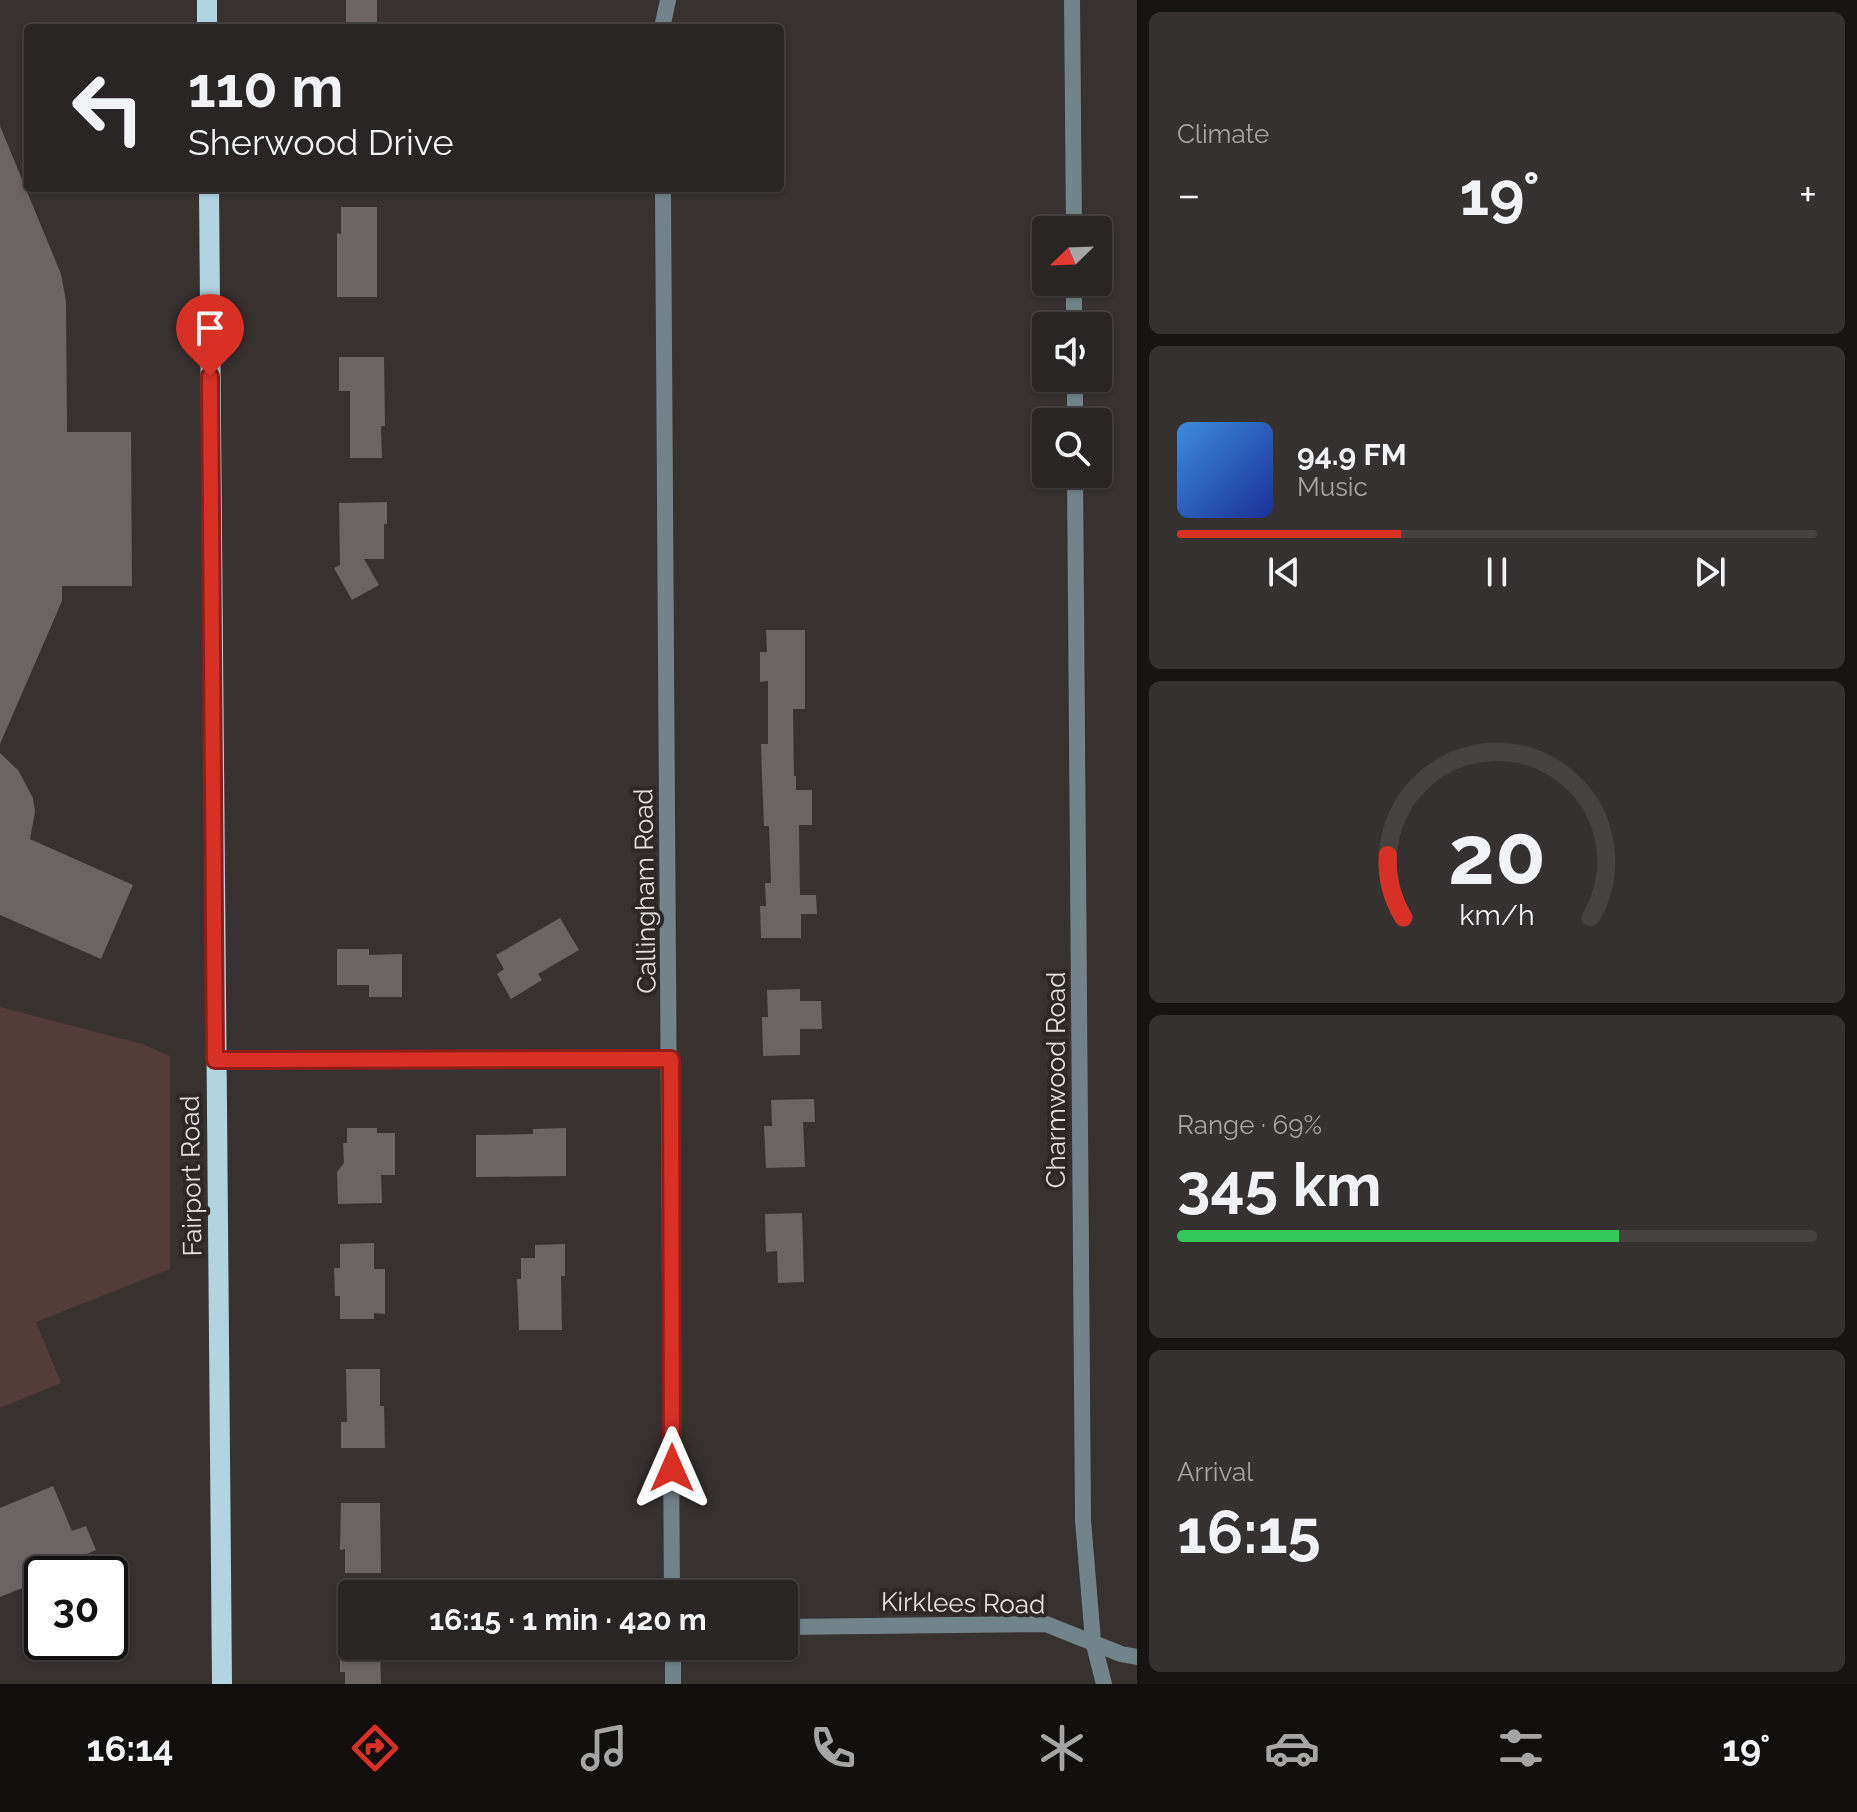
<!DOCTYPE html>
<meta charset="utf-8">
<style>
body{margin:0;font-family:Raleway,sans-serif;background:#353131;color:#f1f3f6;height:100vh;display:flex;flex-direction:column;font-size:30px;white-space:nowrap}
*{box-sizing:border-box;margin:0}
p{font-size:26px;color:#a5a5a6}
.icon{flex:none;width:44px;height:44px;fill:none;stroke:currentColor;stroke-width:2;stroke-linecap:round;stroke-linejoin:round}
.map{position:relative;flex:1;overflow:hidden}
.panel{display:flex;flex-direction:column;gap:12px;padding:12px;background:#171414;width:720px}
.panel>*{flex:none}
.top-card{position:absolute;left:24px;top:24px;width:760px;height:168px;border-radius:8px;box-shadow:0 2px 6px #0004,0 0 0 2px #454241;background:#292524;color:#f1f3f6;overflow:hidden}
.needle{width:52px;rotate:247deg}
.controls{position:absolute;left:1032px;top:216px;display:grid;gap:16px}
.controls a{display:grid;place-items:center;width:80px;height:80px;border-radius:8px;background:#292524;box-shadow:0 2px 6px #0004,0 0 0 2px #454241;font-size:40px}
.speed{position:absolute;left:24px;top:1556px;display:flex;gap:16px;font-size:40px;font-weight:700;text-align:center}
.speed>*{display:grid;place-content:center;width:104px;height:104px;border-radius:50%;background:#292524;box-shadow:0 2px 6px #0004,0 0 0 2px #454241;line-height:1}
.speed .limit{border:4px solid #111;border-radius:12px;background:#fff;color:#111}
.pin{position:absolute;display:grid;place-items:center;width:68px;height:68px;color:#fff;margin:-82px -34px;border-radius:50% 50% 50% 0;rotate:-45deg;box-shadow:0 0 8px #0007}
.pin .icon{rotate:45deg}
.me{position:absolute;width:88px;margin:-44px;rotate:0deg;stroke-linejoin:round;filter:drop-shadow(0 0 6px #0008)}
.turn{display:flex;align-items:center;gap:28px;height:168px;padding:0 32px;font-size:36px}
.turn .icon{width:104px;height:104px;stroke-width:2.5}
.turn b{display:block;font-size:56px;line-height:68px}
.big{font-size:60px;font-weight:700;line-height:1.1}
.panel .card{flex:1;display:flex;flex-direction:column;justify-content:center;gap:12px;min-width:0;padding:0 28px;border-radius:12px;background:#353131}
.panel .dial{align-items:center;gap:0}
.dial svg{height:208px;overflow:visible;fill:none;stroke:#454241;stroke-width:7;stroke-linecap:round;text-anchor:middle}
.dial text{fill:#f1f3f6;stroke:none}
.song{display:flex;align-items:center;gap:24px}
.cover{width:96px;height:96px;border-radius:12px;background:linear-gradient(135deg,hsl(210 70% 55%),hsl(230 70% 35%))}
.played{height:8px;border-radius:4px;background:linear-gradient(90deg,#d93025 35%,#454241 35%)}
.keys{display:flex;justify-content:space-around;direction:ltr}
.heat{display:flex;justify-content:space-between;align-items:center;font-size:44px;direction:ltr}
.charge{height:12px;border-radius:6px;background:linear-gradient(90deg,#34c759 69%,#454241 0)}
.trip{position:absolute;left:338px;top:1580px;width:460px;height:80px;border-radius:8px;background:#292524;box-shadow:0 2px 6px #0004,0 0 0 2px #454241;font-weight:700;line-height:80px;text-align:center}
.menu{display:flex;height:128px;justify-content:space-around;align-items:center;background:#100f0e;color:#a5a5a6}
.menu .icon{width:56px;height:56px}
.menu .current{color:#d93025}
.menu b{font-size:36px;color:#f1f3f6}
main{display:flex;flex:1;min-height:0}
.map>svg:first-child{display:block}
.green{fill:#523d3a}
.building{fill:#6b6463}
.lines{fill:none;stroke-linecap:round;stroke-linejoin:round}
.street{stroke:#73838a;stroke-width:16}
.primary{stroke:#b2d4e1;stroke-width:20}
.route-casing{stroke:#8d1f18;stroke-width:20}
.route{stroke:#d93025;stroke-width:14}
.labels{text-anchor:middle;stroke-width:8;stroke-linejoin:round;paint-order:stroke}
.street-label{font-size:26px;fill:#e4e0e0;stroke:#2d2726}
</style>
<main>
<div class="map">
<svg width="1137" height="1684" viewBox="0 0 1137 1684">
<rect width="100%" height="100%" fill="#373130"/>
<!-- green -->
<polygon class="green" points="0,1007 142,1044 170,1056 170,1269 36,1322 61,1383 0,1408"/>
<!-- building -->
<g class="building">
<rect x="346" y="0" width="31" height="22"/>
<polygon points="0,126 61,274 66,301 67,432 131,432 132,586 62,586 62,601 0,744"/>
<polygon points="341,207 377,207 377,297 337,297 337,233 341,234"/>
<polygon points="339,357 384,357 385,426 381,426 382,458 350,458 350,391 339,391"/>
<polygon points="387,502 387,524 384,524 384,559 364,559 379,585 352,600 334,568 340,565 339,503"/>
<polygon points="766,630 805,630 805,709 793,709 794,776 796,776 796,790 812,790 812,825 799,825 800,895 816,895 817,914 801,914 801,938 761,938 760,906 766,906 765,883 771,883 769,826 764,826 762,776 761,744 768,744 768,681 760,682 760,652 767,652"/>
<polygon points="0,753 18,770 33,798 35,812 30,839 133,885 101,959 0,915"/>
<polygon points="560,918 579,950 538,974 542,980 511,999 497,974 504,969 496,955"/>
<polygon points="337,949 369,949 369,955 402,954 402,997 369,997 369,985 337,985"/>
<polygon points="800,989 800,1001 821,1001 822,1029 800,1029 800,1055 763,1056 762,1017 768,1017 767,990"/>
<polygon points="814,1099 815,1122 803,1122 805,1167 766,1168 764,1126 772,1126 771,1100"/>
<polygon points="347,1128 377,1128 377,1133 395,1133 395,1175 381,1175 382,1203 338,1204 337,1172 344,1163 343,1143 347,1143"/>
<polygon points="566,1128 566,1176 476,1177 476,1135 533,1134 533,1129"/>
<polygon points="802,1213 804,1282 778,1283 777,1251 766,1252 765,1214"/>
<polygon points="374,1243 374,1269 385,1269 385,1314 374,1313 374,1319 340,1319 340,1296 335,1296 334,1268 340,1268 340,1244"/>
<polygon points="565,1244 565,1276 561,1276 562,1330 519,1330 517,1279 521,1279 521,1258 535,1258 535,1245"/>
<polygon points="346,1369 380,1369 380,1406 384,1406 385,1448 341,1448 341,1422 347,1422"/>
<polygon points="53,1486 72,1531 86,1526 96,1550 82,1556 84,1562 56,1574 42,1574 42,1580 0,1597 0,1508"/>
<polygon points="341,1503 380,1503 381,1573 345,1573 345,1549 340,1550"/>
<polygon points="340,1646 380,1646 381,1684 345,1684 345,1672 340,1672"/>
</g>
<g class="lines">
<!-- street -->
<g class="street">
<polyline points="1072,0 1074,230"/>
<polyline points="662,28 668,0"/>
<polyline points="663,188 672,1594"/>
<polyline points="1074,282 1074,326"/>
<polyline points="1075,378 1075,422"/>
<polyline points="1075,474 1083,1520 1093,1641 1104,1684"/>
<polyline points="215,1060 671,1059"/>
<polyline points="784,1627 1046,1624 1121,1654 1137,1657"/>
<polyline points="673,1646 673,1684"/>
</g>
<!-- primary -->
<g class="primary">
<polyline points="207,0 207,28"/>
<polyline points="209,188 222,1684"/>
</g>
</g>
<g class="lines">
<!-- route casing -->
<g class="route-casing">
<polyline id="route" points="210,376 215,1060 671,1059 672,1468"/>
</g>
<!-- route -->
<use href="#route" class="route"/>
</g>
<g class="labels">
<!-- street labels -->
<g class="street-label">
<text transform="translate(645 891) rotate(-91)" y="9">Callingham Road</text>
<text transform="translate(1056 1080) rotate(-90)" y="9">Charmwood Road</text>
<text transform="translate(191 1176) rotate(-91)" y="9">Fairport Road</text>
<text transform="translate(963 1603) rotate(1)" y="9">Kirklees Road</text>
</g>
</g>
</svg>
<div class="controls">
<a><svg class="needle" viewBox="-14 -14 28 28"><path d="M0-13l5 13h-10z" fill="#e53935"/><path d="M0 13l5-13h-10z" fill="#a5a5a6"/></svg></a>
<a><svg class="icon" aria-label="sound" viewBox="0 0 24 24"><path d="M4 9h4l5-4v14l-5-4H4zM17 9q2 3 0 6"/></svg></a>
<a><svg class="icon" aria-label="search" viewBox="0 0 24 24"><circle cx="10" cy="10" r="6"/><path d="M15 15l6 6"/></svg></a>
</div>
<div class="speed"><div class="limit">30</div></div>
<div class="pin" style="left:210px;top:376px;background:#d93025"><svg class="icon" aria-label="arrive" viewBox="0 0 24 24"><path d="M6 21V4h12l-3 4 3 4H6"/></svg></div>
<svg class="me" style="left:672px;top:1468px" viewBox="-20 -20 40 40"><path d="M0-17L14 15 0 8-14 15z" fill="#d93025" stroke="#fff" stroke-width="4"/></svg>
<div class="trip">16:15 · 1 min · 420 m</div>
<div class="top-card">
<div class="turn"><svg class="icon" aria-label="left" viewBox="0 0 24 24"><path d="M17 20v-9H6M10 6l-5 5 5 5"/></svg><div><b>110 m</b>Sherwood Drive</div></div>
</div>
</div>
<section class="panel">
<div class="card"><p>Climate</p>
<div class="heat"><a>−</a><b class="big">19°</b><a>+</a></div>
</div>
<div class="card">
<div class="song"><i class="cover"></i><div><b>94.9 FM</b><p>Music</p></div></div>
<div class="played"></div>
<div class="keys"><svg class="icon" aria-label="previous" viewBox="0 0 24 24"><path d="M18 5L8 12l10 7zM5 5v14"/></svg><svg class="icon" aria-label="pause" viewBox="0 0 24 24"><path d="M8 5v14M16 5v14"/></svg><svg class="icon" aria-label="next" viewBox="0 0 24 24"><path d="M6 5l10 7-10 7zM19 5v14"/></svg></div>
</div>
<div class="card dial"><svg viewBox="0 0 100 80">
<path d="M14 69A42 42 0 1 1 86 69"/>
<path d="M14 69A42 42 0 0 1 8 45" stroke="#d93025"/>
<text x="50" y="56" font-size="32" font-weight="700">20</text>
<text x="50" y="72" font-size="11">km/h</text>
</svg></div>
<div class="card"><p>Range · 69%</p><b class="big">345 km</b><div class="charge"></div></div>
<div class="card"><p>Arrival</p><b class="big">16:15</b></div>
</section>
</main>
<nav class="menu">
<b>16:14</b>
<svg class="icon current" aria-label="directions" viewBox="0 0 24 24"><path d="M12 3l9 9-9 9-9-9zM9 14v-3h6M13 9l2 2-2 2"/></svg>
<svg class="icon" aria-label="music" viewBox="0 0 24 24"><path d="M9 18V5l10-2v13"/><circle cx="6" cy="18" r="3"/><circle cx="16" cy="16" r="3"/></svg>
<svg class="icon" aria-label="phone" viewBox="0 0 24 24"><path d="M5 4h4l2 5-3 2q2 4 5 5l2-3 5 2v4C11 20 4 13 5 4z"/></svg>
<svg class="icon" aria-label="climate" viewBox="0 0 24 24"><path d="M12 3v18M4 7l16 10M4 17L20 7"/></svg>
<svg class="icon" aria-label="car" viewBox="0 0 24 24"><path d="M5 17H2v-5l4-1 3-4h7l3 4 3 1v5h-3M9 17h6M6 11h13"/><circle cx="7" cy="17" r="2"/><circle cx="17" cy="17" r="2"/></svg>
<svg class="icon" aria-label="filters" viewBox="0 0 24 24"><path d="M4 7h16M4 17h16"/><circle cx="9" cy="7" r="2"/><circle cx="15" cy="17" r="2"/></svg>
<b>19°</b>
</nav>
